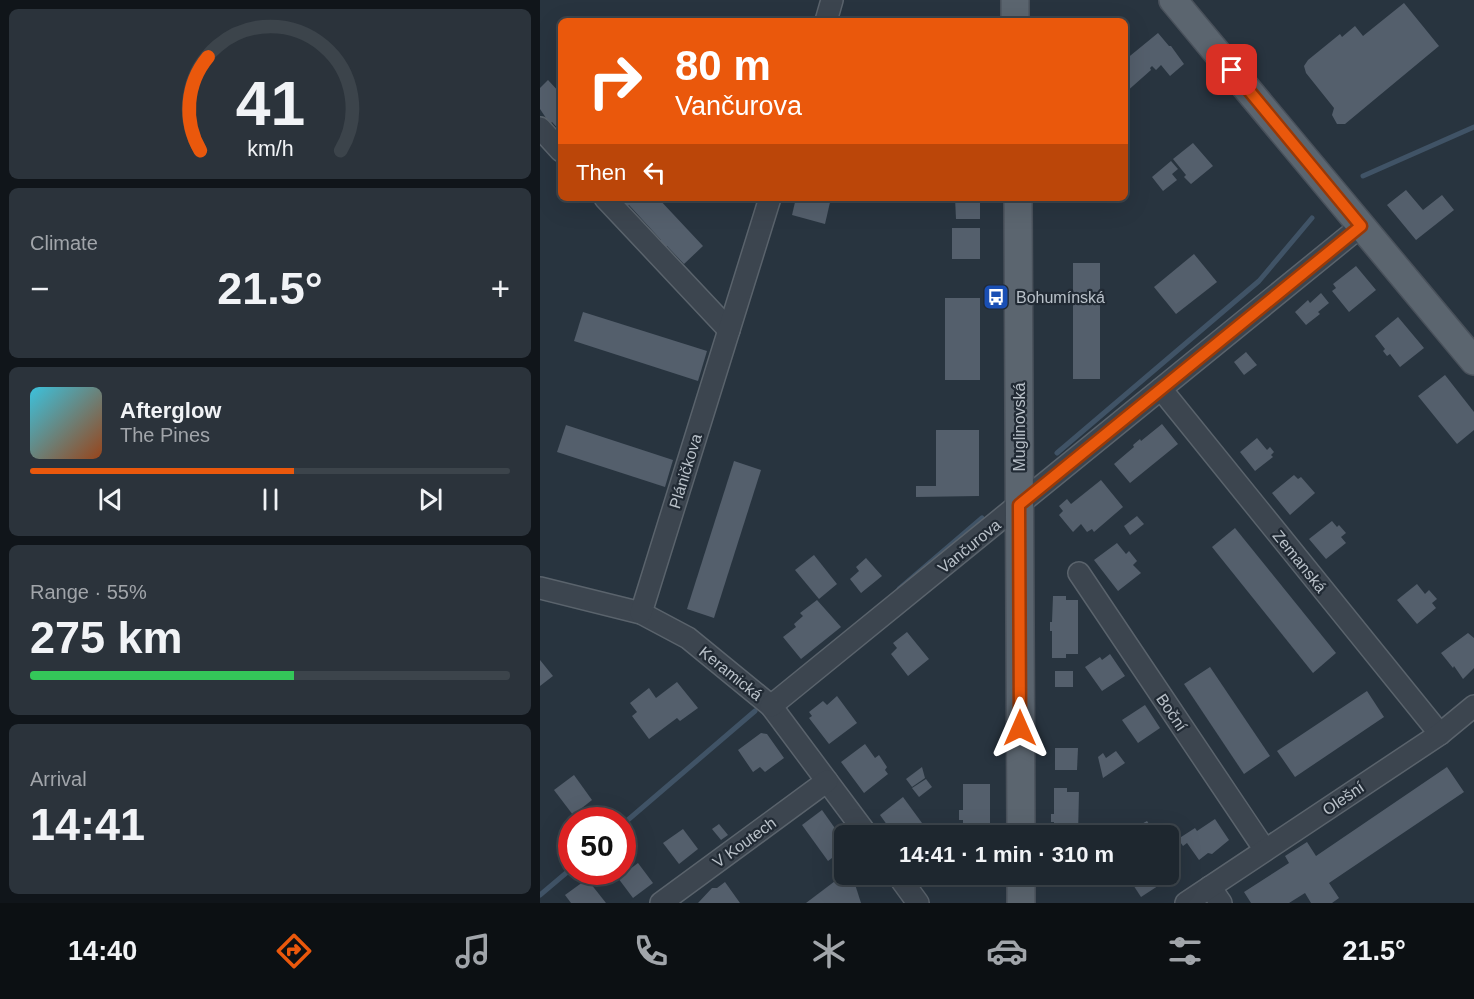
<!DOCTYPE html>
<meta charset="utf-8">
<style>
body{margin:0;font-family:Arial,sans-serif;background:#2b333b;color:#f1f3f6;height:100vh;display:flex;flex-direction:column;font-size:22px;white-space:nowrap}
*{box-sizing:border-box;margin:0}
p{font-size:20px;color:#a1a5aa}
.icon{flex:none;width:33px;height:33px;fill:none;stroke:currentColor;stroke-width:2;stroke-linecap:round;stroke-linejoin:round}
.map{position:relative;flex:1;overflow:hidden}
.details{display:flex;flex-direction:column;gap:9px;padding:9px;background:#10151a;width:540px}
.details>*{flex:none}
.hud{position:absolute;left:18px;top:18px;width:570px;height:183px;border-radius:9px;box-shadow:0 6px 24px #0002,0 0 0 2px #3c444b;background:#ea580c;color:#fff;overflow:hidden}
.speed{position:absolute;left:18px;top:807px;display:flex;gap:12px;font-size:30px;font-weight:700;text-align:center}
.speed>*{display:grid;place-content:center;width:78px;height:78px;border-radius:50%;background:#1e272f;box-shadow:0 6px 24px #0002,0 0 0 2px #3c444b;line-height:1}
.speed .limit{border:9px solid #d22;background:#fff;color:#111}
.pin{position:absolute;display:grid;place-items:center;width:51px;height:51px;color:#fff;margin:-26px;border-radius:12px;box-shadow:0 3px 9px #0006}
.me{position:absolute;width:66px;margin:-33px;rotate:0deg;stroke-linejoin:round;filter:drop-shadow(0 0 4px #0008)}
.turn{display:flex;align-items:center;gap:21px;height:126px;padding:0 18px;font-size:27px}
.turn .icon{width:78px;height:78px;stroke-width:2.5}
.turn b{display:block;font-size:42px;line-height:51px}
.then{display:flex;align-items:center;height:57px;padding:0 18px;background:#0003;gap:12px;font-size:22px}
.big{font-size:45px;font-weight:800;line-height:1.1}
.details .card{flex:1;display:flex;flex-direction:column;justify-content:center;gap:9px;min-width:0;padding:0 21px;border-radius:9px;background:#2b333b}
.details .dial{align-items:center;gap:0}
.dial svg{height:156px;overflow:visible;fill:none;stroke:#3c444b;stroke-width:7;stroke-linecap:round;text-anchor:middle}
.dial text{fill:#f1f3f6;stroke:none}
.song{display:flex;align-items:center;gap:18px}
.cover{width:72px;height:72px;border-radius:9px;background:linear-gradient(135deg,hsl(190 70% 55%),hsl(20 70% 35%))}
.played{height:6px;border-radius:3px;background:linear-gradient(90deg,#ea580c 55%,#3c444b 55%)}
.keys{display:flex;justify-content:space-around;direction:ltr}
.heat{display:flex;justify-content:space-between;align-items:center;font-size:33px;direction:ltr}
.charge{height:9px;border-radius:4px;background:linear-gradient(90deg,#34c759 55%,#3c444b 0)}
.trip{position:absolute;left:294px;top:825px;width:345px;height:60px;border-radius:9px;background:#1e272f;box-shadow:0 6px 24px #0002,0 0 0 2px #3c444b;font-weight:800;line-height:60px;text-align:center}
.tab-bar{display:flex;height:96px;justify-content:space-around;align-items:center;background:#0c1013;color:#a1a5aa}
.tab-bar .icon{width:42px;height:42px}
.tab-bar .current{color:#ea580c}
.tab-bar b{font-size:27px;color:#f1f3f6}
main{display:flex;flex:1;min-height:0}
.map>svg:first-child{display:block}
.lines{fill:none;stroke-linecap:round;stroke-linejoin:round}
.stream{stroke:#405366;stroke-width:5}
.building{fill:#545f6c}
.minor-casing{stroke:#5a636c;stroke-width:24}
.major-casing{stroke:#49515b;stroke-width:30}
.minor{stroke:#3c454f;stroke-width:21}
.major{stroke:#5b656f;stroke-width:27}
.route-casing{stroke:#983908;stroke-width:15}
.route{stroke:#ea580c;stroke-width:10}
.labels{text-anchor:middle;stroke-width:4.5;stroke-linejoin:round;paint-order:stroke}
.poi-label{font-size:16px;fill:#b9c1c9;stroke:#212a34;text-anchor:start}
.street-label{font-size:16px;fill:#b9c1c9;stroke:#212a34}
</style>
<main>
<section class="details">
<div class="card dial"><svg viewBox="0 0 100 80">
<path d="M14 69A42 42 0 1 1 86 69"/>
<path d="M14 69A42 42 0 0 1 18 21" stroke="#ea580c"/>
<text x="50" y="56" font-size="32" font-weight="700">41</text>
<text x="50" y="72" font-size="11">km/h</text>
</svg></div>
<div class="card"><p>Climate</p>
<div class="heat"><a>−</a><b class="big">21.5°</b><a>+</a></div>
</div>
<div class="card">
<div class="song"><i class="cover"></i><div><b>Afterglow</b><p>The Pines</p></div></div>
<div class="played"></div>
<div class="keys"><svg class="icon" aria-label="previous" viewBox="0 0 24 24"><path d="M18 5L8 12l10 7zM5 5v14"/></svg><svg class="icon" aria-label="pause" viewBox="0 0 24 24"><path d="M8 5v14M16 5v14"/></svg><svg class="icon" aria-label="next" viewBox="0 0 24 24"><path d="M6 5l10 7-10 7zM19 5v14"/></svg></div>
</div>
<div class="card"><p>Range · 55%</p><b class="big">275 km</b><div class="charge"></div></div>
<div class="card"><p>Arrival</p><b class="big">14:41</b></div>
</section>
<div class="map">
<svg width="934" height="903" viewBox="0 0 934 903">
<rect width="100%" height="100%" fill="#28343f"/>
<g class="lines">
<!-- stream -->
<g class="stream">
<polyline points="823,176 934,127"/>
<polyline points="517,453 719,281 772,218"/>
<polyline points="359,589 442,518"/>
<polyline points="82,825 215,711"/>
<polyline points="0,895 32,868"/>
</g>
</g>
<!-- building -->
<g class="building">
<polygon points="864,3 899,46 805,124 797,124 792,115 794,108 766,73 764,66 768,60 800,34 802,37 815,26 823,36"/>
<polygon points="618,33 629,46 631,46 644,64 630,76 621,65 616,70 612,66 610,68 611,70 585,93 585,60"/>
<polygon points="8,80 21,94 21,132 12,122 10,124 0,109 0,88"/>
<polygon points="653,143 673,166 651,184 644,177 646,175 633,159"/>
<polygon points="631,161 638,169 632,174 637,180 623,191 612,177"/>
<polygon points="866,190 883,210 902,195 914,210 876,240 847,205"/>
<polygon points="84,198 118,198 163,246 144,264 127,246 125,248 119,241 121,240 89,205 87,206 81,200"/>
<polygon points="256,198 291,198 285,224 252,215"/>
<polygon points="415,198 440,198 440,219 416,219"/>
<rect x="412" y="228" width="28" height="31"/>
<polygon points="654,254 677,282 636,314 614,287"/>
<rect x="533" y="263" width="27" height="116"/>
<polygon points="816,266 836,290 809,312 792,291 796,288 793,284"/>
<polygon points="781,293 789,303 778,312 780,314 766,325 755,312 768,300 770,303"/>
<rect x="405" y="298" width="35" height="82"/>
<polygon points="43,312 167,351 158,381 34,341"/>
<polygon points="858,317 884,348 860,367 850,354 847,356 843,351 845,349 835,336"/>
<polygon points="706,352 717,365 704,375 694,362"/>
<polygon points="905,375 934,412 934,430 917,444 878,396"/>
<polygon points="622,424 638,444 590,483 574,464 594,447 593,445 600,439 601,441"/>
<polygon points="26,425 133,460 125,487 17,452"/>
<polygon points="396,430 439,430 439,496 376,497 376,486 396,486"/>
<polygon points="717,438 727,450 730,447 734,452 731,455 733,457 715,471 700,452"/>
<polygon points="194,461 221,470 174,618 147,609"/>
<polygon points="754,475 758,479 761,477 775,493 750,515 732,493"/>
<polygon points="561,480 583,507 554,532 552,529 547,532 541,524 533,532 519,515 523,511 519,506 527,499 531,504"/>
<polygon points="597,516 604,524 590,535 584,526"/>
<polygon points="792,521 797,527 799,525 806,533 801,537 806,543 786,559 769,539"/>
<polygon points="695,528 796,653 773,673 672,547"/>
<polygon points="577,543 586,554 589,551 597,561 593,565 601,573 578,591 554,560"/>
<polygon points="274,555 297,584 279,599 255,570"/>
<polygon points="326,558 342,576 321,593 310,579 319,571 316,567"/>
<polygon points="877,584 885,594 889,590 897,599 892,603 896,608 877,624 857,600"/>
<polygon points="513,596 526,596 526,600 538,600 538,654 526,654 526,658 512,658 512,631 510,631 510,622 512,622"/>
<polygon points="277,600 301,627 261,659 243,637 256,627 254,624 263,616 260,613"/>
<polygon points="367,632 389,659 368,676 351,654 357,648 353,643"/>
<polygon points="928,633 934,638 934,668 923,679 914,666 913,668 901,653"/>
<polygon points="570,654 585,676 562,691 545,667 560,657 562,660"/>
<polygon points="0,660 13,676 0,686"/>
<polygon points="670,667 730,756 704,774 644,684"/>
<rect x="515" y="671" width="18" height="16"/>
<polygon points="137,682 158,708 140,721 137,718 109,739 92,716 97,712 90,703 109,688 116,698"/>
<polygon points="827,691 844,717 755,777 737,751"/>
<polygon points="297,696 317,723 289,744 269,718 272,716 269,712 283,701 287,705"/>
<polygon points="605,705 620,728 598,743 582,720"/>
<polygon points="221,733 227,734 244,758 225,772 220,767 213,772 198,750"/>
<polygon points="325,744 335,758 339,755 347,767 345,770 348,774 324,793 301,762"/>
<polygon points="515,748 538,748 537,770 515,770"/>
<polygon points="576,751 585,763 563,778 558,757 563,753 566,758"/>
<polygon points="382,767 385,778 372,787 366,779"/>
<polygon points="907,767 924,792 789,883 799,898 792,903 771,903 765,893 749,903 711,903 704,892 749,863 745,856 767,842 776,856"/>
<polygon points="34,775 52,800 33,815 14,790"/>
<polygon points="386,779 392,787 379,797 372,788"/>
<polygon points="423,784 450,784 450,836 423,836 423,820 419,820 419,810 423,810"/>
<polygon points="514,788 527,788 527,792 539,792 538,836 514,836 514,822 511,822 511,814 514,814"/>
<polygon points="363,797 382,823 364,836 355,836 340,815"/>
<polygon points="282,810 304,841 304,849 288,861 262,825"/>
<polygon points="675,819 689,840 672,854 668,853 659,860 647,843 643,846 638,839 655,828 657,831"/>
<polygon points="607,821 617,836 605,836 598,826"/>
<polygon points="179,824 188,835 181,840 172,829"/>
<polygon points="143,829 158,849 139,864 123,843"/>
<polygon points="98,863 113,883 93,898 78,878"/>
<polygon points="592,874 619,874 624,882 601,897 588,877"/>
<polygon points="303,875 313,878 321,903 266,903"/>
<polygon points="47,879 66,903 31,903 25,895"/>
<polygon points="185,882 200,903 158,903 172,888 177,888"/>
</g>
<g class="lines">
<!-- minor casing -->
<g class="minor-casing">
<g id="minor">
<polyline points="286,21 292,0"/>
<polyline points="0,128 21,151"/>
<polyline points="65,198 189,330"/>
<polyline points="621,389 900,734"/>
<polyline points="539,573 725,850"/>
<polyline points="0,588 101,613 148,638 231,706 328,836"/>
<polyline points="101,613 230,198"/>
<polyline points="231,706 821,226"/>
<polyline points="357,874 378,903"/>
<polyline points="670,887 681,903"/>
<polyline points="121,903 287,781"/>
<polyline points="646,903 900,734 934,706"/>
</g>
</g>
<!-- major casing -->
<g class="major-casing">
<g id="major">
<polyline points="475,0 475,21"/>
<polyline points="633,0 934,361"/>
<polyline points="478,198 481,836"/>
<polyline points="481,874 481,903"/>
</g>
</g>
<!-- minor -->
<use href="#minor" class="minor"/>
<!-- major -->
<use href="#major" class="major"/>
</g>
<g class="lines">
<!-- route casing -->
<g class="route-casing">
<polyline id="route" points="480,728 479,505 821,226 692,70"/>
</g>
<!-- route -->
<use href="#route" class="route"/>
</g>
<!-- icons -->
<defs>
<g id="bus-square" transform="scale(1.35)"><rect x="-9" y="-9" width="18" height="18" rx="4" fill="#1a4fb4" stroke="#212a34"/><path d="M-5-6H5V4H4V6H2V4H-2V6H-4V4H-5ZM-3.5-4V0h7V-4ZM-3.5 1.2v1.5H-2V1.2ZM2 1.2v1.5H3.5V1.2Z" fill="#fff"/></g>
</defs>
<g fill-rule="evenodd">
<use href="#bus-square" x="456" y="297"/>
</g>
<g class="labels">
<!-- poi labels -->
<g class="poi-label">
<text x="476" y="303">Bohumínská</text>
</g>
<!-- street labels -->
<g class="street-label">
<text transform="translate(479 427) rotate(-90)" y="6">Muglinovská</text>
<text transform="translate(145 471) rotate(-73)" y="6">Pláničkova</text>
<text transform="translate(429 546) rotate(-39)" y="6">Vančurova</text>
<text transform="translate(760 561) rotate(51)" y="6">Zemanská</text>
<text transform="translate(191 673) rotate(39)" y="6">Keramická</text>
<text transform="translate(632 712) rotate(56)" y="6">Boční</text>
<text transform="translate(803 798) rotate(-34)" y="6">Olešní</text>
<text transform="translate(204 842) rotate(-36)" y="6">V Koutech</text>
</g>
</g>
</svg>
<div class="speed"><div class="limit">50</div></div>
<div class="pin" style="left:692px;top:70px;background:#d93025"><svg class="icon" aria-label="arrive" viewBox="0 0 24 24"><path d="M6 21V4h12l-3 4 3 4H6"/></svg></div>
<svg class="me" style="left:480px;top:728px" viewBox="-20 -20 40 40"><path d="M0-17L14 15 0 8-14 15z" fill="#ea580c" stroke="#fff" stroke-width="4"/></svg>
<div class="trip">14:41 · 1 min · 310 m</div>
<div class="hud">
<div class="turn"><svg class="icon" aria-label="right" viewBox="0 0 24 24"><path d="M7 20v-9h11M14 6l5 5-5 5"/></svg><div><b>80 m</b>Vančurova</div></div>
<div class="then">Then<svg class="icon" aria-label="left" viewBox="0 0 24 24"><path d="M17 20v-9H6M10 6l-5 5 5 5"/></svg></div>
</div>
</div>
</main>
<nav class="tab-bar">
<b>14:40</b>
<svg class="icon current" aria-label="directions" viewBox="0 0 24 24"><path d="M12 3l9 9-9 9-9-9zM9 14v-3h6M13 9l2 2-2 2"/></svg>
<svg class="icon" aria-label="music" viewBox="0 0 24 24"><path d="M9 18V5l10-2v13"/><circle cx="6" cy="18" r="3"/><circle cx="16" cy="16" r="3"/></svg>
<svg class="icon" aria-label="phone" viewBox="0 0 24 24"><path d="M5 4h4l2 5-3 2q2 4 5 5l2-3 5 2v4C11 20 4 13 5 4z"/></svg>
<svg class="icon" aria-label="climate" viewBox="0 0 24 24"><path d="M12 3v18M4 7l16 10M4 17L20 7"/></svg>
<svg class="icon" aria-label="car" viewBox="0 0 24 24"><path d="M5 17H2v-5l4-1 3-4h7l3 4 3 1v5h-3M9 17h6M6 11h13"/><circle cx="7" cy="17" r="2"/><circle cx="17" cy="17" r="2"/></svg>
<svg class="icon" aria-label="filters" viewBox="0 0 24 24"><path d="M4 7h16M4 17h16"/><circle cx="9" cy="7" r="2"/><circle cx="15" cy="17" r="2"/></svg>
<b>21.5°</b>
</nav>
